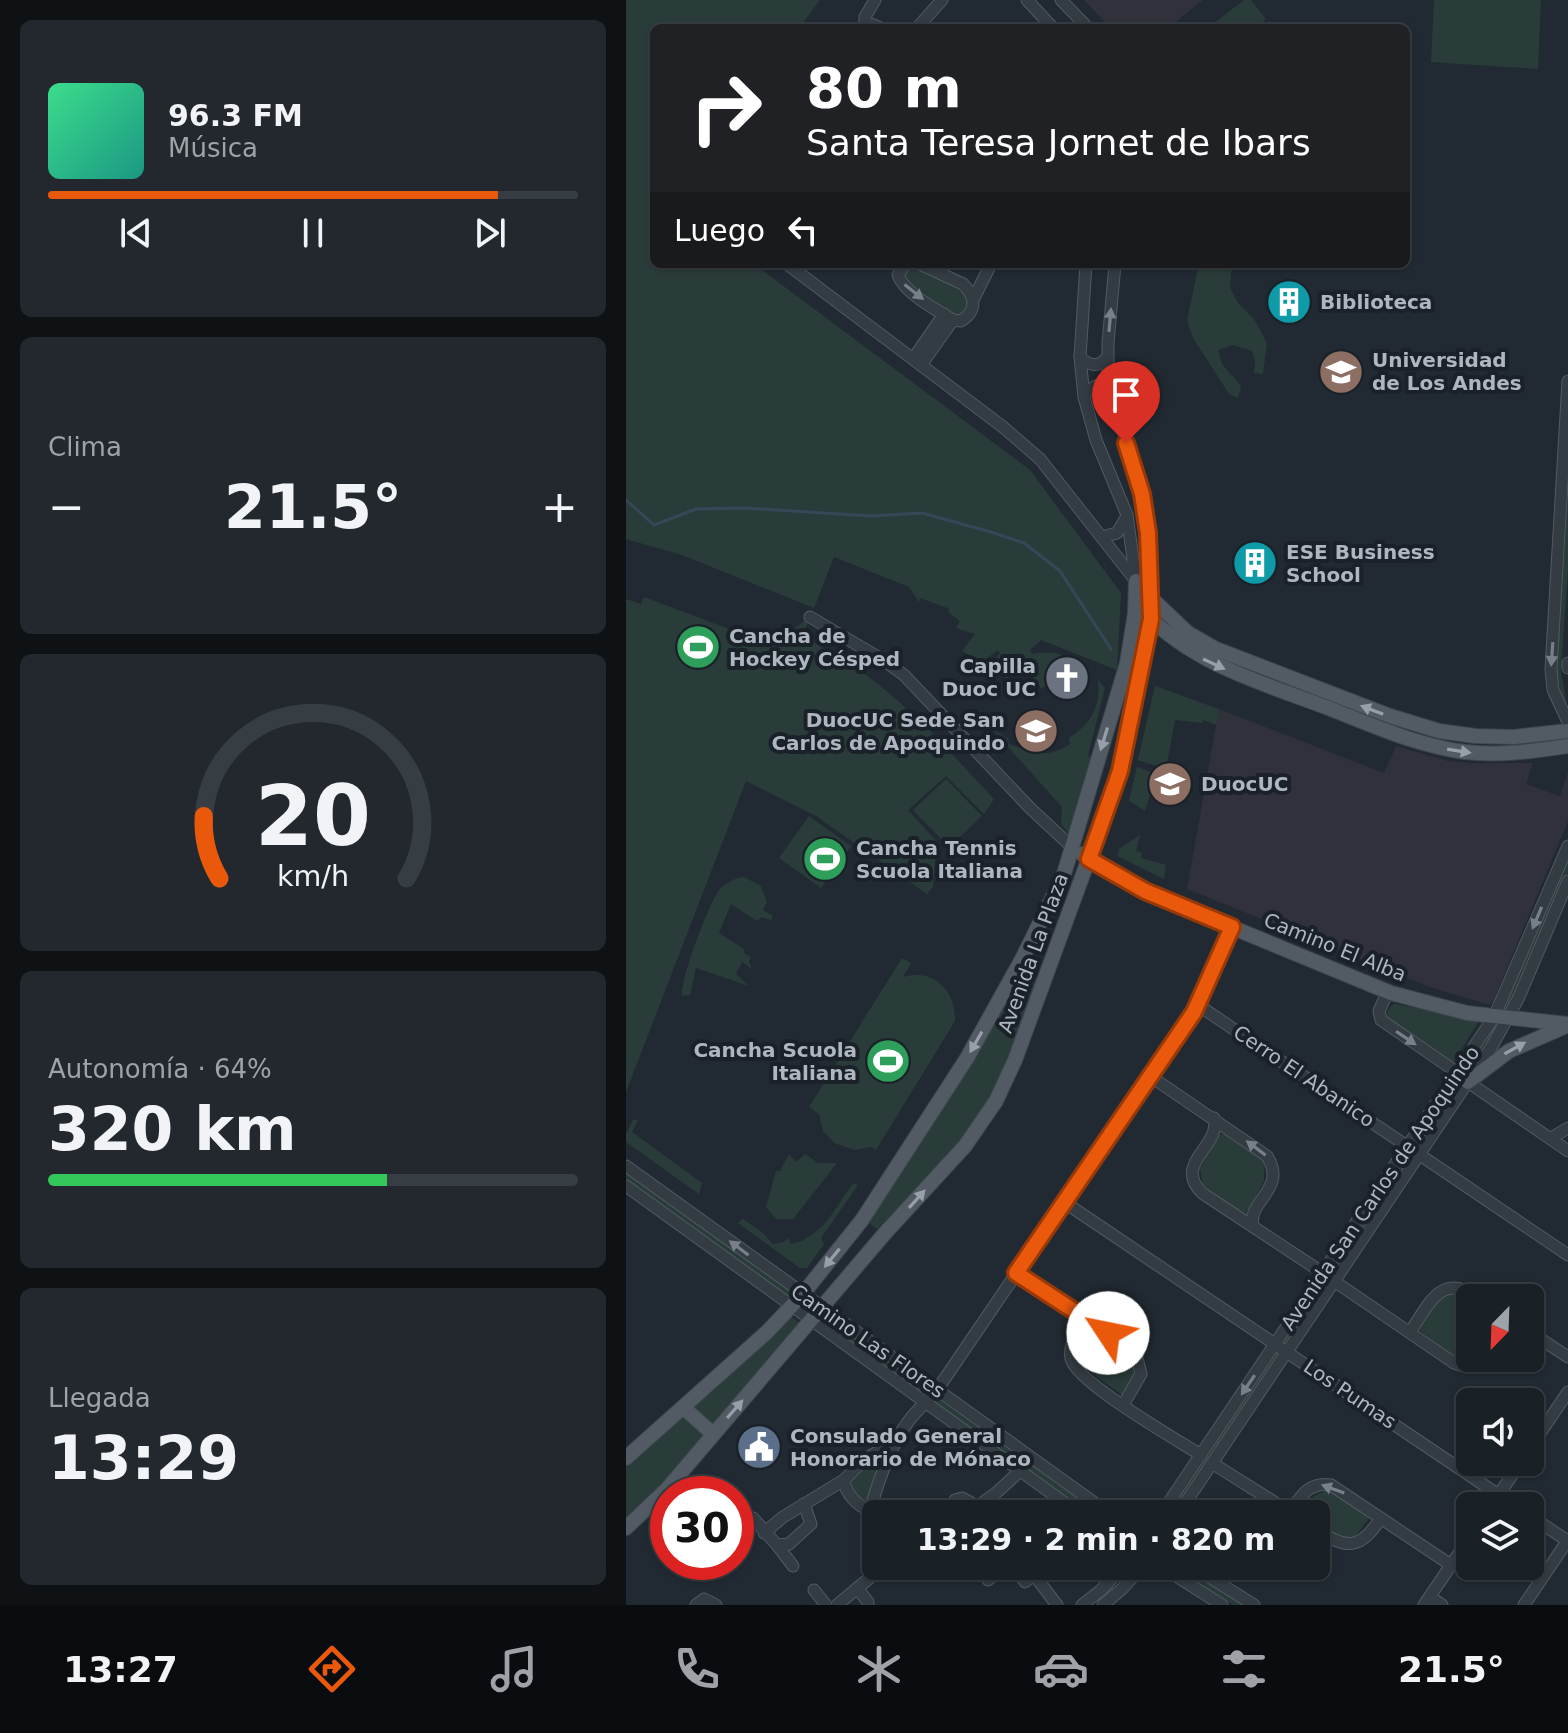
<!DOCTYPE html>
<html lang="es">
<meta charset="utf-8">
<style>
body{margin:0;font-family:"DejaVu Sans",sans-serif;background:#22282e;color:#f1f3f6;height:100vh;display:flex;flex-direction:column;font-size:30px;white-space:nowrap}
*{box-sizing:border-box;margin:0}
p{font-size:26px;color:#9fa3a7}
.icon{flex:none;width:44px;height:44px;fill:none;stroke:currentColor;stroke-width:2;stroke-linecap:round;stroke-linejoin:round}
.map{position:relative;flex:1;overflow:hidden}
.panel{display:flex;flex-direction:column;gap:20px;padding:20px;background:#0e1215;width:626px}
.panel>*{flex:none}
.top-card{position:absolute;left:24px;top:24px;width:760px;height:244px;border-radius:12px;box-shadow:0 2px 6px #0004,0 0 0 2px #373e43;background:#202124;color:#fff;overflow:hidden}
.needle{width:52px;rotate:203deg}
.tools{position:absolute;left:830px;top:1284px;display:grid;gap:16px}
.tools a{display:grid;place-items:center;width:88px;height:88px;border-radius:12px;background:#192026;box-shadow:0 2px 6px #0004,0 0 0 2px #373e43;font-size:40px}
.speed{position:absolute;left:24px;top:1476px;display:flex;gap:16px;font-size:40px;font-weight:700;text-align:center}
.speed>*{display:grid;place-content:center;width:104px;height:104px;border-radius:50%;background:#192026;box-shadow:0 2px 6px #0004,0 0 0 2px #373e43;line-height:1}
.speed .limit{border:12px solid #d22;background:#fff;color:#111}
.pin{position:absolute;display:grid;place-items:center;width:68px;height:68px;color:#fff;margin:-82px -34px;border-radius:50% 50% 50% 0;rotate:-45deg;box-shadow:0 0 8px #0007}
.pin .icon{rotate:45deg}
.me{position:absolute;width:88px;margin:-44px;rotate:304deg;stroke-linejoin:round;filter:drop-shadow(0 0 6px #0008)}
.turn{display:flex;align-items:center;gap:28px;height:168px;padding:0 24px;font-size:36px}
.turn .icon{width:104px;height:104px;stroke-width:2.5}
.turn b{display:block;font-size:56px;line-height:68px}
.then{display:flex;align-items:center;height:76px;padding:0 24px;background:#0003;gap:16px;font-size:30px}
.big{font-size:60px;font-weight:700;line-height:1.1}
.panel .card{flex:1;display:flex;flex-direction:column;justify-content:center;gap:12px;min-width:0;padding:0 28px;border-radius:12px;background:#22282e}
.panel .dial{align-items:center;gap:0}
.dial svg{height:208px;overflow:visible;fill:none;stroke:#373e43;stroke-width:7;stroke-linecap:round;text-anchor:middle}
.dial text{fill:#f1f3f6;stroke:none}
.song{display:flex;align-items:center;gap:24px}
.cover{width:96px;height:96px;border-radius:12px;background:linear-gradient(135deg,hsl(150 70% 55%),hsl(170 70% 35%))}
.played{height:8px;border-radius:4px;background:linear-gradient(90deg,#ea580c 85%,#373e43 85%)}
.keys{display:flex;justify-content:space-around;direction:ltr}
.heat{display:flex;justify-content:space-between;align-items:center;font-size:44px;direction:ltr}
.charge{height:12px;border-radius:6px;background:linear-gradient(90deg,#34c759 64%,#373e43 0)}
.trip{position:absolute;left:236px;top:1500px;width:468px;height:80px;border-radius:12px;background:#192026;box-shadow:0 2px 6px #0004,0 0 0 2px #373e43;font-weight:700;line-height:80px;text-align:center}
.dock{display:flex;height:128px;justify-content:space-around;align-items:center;background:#0a0d0f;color:#9fa3a7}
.dock .icon{width:56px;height:56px}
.dock .current{color:#ea580c}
.dock b{font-size:36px;color:#f1f3f6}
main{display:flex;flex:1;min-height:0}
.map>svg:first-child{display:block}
.medical{fill:#30313b}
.green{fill:#2a3c3a}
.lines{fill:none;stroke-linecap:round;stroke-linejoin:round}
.stream{stroke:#364758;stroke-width:3}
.minor-casing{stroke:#515a61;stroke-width:13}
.major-casing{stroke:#3d454d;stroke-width:16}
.minor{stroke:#343c43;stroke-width:11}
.major{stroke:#525b63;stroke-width:14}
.oneway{fill:#778088}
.oneway2{fill:#97a0a9}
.route-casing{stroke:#983908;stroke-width:20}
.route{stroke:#ea580c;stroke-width:14}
.labels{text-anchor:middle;stroke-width:8;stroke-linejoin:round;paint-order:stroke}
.poi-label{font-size:20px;font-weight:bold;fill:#aeb7c0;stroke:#1a2128;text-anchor:start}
.street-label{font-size:20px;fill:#aeb7c0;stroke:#1a2128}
</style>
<main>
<section class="panel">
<div class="card">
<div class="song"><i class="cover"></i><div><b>96.3 FM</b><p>Música</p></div></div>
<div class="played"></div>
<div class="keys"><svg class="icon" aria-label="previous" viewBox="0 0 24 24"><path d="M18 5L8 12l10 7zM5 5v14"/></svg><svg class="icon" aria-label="pause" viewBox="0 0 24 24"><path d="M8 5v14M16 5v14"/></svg><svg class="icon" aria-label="next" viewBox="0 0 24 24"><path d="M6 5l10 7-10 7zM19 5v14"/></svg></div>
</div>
<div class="card"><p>Clima</p>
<div class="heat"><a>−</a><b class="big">21.5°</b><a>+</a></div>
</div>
<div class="card dial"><svg viewBox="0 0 100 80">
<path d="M14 69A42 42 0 1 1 86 69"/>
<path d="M14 69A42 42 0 0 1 8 45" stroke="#ea580c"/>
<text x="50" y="56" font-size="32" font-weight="700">20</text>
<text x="50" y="72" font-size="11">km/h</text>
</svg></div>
<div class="card"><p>Autonomía · 64%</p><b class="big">320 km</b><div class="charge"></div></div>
<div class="card"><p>Llegada</p><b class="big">13:29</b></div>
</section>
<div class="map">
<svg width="942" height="1605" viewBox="0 0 942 1605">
<rect width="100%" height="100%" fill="#212a32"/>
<!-- medical -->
<g class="medical">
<polygon points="458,0 577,0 542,28 485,28"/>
<polygon points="593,709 758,773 770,746 822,761 845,763 907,763 900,784 934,796 942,772 942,821 867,1002 863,1005 804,987 561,889"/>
</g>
<!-- green -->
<g class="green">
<path d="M0,0H194L173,28H28V264H128L404,470L495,593L491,670L415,640L404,650L406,654C427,651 443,652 450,673L444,674L446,691L428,685L415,688L398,665L392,663L381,679L365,664L374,653L372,650L356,662L336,651L349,634L330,628L334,621L322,612L324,609L294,598L293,602L283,587L208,557L188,608L56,555L0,539Z"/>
<polygon points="618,0 625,0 640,19 629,28 582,28"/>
<polygon points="808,0 915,0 912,69 805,62"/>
<polygon points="289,264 339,291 344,301 338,316 328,316 281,282 276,274 281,265"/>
<polygon points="573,264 606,264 604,288 612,303 628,319 641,343 637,374 628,373 629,360 626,351 607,345 592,350 596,364 615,386 612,398 603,394 567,338 561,320"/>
<polygon points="942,492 942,569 935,672 942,710 935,696 931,668"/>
<path d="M18,597L145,645L184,617L176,637C260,677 306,733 368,799L358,814L320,776L282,810L311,842L307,887L301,894L190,816L120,781L0,1092V599L15,604Z"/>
<path d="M472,680L479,688L462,755L468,765L446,838L435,824L436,807L367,730L382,738L383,744C407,753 421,759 444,744L443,738C465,724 475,706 472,680Z"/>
<polygon points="529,686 593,709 591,725 577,720 576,723 549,720 540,769 512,760"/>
<polygon points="511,767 530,774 519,811 503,801"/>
<polygon points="320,779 356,816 323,847 287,810"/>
<polygon points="183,816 225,846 195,888 153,858"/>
<polygon points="514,835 510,851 516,853 515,858 540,865 538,879 491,856 493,849"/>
<polygon points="942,858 942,872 886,1004 881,1003"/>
<path d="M118,877L135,886L141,902L137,910L147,916L145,920L135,917L131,921L105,904L93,933L118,949V953L125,957L123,961L126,969L116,962L110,974L123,986L70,968L64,995L56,996C54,980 84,899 95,888C102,882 109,878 118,877Z"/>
<path d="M276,958L285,963L277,977C307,968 330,990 329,1021L250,1150L245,1147L229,1150L208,1143L197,1131L193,1114L183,1107Z"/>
<path d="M396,971L413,979C398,1019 385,1061 364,1099C338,1146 289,1189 251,1229L241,1221L341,1072Z"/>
<path d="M768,1004L854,1019L827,1063L762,1022C760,1013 761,1009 768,1004Z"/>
<polygon points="869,1026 871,1029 793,1147 790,1146"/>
<polygon points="7,1120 12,1120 6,1132 76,1183 73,1194 0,1142 0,1134"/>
<polygon points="599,1134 638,1159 638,1181 619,1216 577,1185 574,1169 592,1135"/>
<polygon points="163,1154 170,1162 179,1154 192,1163 211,1163 167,1219 150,1219 140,1207 150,1171 154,1171"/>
<polygon points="785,1154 786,1156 658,1345 657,1341"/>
<polygon points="0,1171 309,1391 431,1484 476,1514 465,1514 424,1487 0,1179"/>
<path d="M227,1183L232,1185L195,1238L198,1244L181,1268H174L112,1223L117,1219L137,1233L147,1244L158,1242L162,1238L165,1244C196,1238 210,1207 227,1183Z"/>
<polygon points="826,1292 836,1292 844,1298 844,1358 857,1358 844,1363 830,1359 794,1331 795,1326 815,1296"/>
<polygon points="163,1315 178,1327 66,1455 0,1517 0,1464 92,1387"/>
<polygon points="460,1328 511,1359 512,1371 499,1397 452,1363 449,1346"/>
<polygon points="651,1352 654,1352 547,1514 541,1514"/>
<polygon points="253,1460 241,1505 219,1482 242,1464"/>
<polygon points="702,1490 745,1516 727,1539 710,1537 690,1525 690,1514 676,1514 688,1496"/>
<polygon points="544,1566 556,1566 619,1605 607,1605"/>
</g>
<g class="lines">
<!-- stream -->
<polyline class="stream" points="0,500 28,525 70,509 119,508 245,516 296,513 365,532 398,543 434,571 485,649"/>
<!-- minor casing -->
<g class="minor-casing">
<g id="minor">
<polyline points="401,0 427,28"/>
<polyline points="435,0 462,28"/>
<polyline points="239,26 239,17 249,0"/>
<polyline points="236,28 245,24 255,28"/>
<polyline points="291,28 316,0"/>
<polyline points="161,264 377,427 414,459 510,581"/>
<path d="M279,264L272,275C279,294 311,310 327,320L335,321C351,311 350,297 337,284L294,264"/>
<polyline points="460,264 454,357 458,397 470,440 501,515 510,581"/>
<polyline points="489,264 482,343 482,380 516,494 522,533 526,599"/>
<polyline points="348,298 365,264"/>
<path d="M454,357C463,366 473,368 481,357"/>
<polyline points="287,359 318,314"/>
<polyline points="295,365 327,320"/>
<polyline points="942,381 925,669 927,690 942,722"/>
<polyline points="458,397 461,391 472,385 484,391"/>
<polyline points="476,537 491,533 501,516"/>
<polyline points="184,617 257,660 278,675 404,808 446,847"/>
<polyline points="942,663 942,668"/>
<polyline points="762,991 753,1011 755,1020 832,1073"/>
<polyline points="572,1005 942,1255"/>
<path d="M524,1076L641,1156C662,1190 621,1200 627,1226"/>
<polyline points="842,1082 942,1151"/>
<path d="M588,1118C596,1146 546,1163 576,1193L697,1273"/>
<polyline points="925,1138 942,1128"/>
<polyline points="0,1166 484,1514"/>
<polyline points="0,1186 454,1514"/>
<polyline points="438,1202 889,1506"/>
<polyline points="390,1273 510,1354 515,1374 497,1405"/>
<path d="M708,1281L828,1363C842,1369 853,1368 863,1358"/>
<path d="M461,1319C453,1331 442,1344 445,1359C450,1382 551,1440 575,1455"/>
<path d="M784,1332C804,1303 815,1271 854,1298"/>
<polyline points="904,1332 942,1357"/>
<path d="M271,1441L239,1459L218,1480C219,1493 232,1507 244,1510C254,1476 268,1433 294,1408C300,1402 306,1397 311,1390L568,1012L606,927"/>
<polyline points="904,1448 942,1392"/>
<polyline points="586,1463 667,1514"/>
<polyline points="865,1506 895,1462"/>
<path d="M664,1512C675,1495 683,1482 705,1485L825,1565"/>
<polyline points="327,1514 326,1505 329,1500 336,1498 353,1507"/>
<polyline points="341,1514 370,1493 394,1471"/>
<polyline points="535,1514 868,1017 942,846"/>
<polyline points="552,1514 866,1046 893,997 942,881"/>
<polyline points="904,1516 942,1541"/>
<polyline points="127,1518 151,1545 163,1544 185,1524 178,1504"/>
<path d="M690,1529C721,1550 734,1550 755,1518"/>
<polyline points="138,1533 157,1517 218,1480"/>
<polyline points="151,1545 167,1566"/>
<polyline points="388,1566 399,1582 418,1566"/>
<polyline points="534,1566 596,1605"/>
<polyline points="566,1566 628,1605"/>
<polyline points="409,1576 431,1605"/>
<polyline points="362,1580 379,1566"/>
<polyline points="231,1588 242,1602 242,1605"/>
<polyline points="188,1590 200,1605"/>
<polyline points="804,1597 816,1605"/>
<polyline points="70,1605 78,1599 90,1605"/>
<polyline points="211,1605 258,1566"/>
<polyline points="456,1605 475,1590 498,1566"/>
<polyline points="477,1605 497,1588 517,1566"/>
<polyline points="798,1605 844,1537"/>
<polyline points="898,1605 942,1540"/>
</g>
</g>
<!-- major casing -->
<g class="major-casing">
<g id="major">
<polyline points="523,596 562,633 590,649 764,716 813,731 849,736 888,737 942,731"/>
<path d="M521,615C571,666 640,684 705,709C748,726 792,746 839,752C874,756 907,751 942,746"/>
<polyline points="456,854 530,896 765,993 841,1013 942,1024"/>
<polyline points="842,1082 883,1051 938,1027"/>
<polyline points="58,1408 87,1434"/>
<polyline points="0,1458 141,1332 176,1295 236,1220 341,1058 396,959 438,874 501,663 509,613 510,581"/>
<polyline points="0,1528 41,1489 260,1232 339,1146 370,1101 389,1060 481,809 494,771 525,619 526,599"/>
</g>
</g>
<!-- minor -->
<use href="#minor" class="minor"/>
<!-- major -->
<use href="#major" class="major"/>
</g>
<!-- one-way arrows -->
<defs><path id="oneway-solid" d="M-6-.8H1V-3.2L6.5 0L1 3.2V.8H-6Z" transform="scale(2)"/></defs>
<g class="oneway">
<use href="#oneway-solid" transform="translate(288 292) rotate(38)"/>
<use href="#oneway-solid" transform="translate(484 320) rotate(-85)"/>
<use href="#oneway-solid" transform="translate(926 654) rotate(94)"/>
<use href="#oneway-solid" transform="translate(911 918) rotate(113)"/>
<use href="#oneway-solid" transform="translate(780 1038) rotate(34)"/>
<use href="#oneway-solid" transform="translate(630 1148) rotate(-143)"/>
<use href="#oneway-solid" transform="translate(113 1248) rotate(-143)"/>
<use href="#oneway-solid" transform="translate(622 1385) rotate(124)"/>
<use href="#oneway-solid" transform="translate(707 1489) rotate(-160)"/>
</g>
<g class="oneway2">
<use href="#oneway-solid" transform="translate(588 664) rotate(25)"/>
<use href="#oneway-solid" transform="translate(746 710) rotate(-159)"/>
<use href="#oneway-solid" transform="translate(478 739) rotate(107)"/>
<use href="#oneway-solid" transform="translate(833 751) rotate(9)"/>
<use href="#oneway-solid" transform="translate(350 1042) rotate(120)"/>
<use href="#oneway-solid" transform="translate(889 1048) rotate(-29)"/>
<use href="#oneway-solid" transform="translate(291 1199) rotate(-48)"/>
<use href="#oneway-solid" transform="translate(206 1258) rotate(129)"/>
<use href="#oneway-solid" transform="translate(109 1409) rotate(-49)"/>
</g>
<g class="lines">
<!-- route casing -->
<g class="route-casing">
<polyline id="route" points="482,1333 390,1273 568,1012 606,927 519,891 463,859 494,771 525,619 522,533 516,494 500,443"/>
</g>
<!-- route -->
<use href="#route" class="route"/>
</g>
<!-- icons -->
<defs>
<g id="building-disc" transform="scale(2.3)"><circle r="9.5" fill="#0f9aa8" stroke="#1a2128"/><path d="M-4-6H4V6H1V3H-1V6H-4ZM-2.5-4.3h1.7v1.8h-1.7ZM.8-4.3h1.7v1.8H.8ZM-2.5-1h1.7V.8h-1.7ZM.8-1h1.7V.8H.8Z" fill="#fff"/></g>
<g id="university-disc" transform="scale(2.3)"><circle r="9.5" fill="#8d6e63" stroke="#1a2128"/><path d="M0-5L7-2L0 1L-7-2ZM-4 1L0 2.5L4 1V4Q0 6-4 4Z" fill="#fff"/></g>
<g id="stadium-disc" transform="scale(2.3)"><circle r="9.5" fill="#2e9e5b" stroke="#1a2128"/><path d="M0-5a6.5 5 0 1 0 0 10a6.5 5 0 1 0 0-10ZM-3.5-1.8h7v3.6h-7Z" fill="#fff"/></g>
<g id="church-disc" transform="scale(2.3)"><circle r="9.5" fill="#6b7280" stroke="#1a2128"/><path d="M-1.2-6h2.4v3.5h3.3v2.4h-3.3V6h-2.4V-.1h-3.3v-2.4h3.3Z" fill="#fff"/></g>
<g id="civic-disc" transform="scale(2.3)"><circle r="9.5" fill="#5c6f8a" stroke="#1a2128"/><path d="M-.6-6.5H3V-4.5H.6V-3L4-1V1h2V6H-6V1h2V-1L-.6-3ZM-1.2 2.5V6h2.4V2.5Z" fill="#fff"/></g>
</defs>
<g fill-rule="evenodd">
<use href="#building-disc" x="663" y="302"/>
<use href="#university-disc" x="715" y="372"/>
<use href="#building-disc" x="629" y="563"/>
<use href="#stadium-disc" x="72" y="647"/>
<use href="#church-disc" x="441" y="678"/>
<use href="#university-disc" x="410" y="731"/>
<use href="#university-disc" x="544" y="784"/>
<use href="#stadium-disc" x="199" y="859"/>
<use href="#stadium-disc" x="262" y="1061"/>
<use href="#civic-disc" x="133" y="1447"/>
</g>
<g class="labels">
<!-- poi labels -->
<g class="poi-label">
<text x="694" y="309">Biblioteca</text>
<text x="746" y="367">Universidad<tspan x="746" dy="23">de Los Andes</tspan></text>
<text x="660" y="559">ESE Business<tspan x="660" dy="23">School</tspan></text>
<text x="103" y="643">Cancha de<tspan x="103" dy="23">Hockey Césped</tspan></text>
<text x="410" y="673" text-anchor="end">Capilla<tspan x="410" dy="23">Duoc UC</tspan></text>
<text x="379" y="727" text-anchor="end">DuocUC Sede San<tspan x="379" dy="23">Carlos de Apoquindo</tspan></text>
<text x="575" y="791">DuocUC</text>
<text x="230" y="855">Cancha Tennis<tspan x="230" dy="23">Scuola Italiana</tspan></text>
<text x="231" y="1057" text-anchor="end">Cancha Scuola<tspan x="231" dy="23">Italiana</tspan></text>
<text x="164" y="1443">Consulado General<tspan x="164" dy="23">Honorario de Mónaco</tspan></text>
</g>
<!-- street labels -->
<g class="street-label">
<text transform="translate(709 947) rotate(22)" y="7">Camino El Alba</text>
<text transform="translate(407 953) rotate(-70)" y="7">Avenida La Plaza</text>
<text transform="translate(678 1076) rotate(34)" y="7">Cerro El Abanico</text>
<text transform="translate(754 1188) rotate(-56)" y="7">Avenida San Carlos de Apoquindo</text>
<text transform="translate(242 1341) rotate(35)" y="7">Camino Las Flores</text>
<text transform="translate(724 1394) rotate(34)" y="7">Los Pumas</text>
</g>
</g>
</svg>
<div class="tools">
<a><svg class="needle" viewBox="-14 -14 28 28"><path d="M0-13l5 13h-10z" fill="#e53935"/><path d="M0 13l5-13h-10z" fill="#9fa3a7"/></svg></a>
<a><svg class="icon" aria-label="sound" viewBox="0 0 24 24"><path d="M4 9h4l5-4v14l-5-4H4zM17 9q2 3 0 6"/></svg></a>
<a><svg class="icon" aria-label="layers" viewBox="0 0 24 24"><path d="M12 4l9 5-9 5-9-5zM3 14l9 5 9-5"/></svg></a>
</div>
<div class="speed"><div class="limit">30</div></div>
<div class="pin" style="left:500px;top:443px;background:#d93025"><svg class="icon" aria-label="arrive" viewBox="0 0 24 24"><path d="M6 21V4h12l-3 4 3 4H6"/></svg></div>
<svg class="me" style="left:482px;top:1333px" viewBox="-20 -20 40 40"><circle r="19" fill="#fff"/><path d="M0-13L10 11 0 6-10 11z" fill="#ea580c"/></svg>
<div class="trip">13:29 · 2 min · 820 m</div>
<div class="top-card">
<div class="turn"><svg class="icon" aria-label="right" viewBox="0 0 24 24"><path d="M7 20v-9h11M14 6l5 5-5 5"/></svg><div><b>80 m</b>Santa Teresa Jornet de Ibars</div></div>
<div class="then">Luego<svg class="icon" aria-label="left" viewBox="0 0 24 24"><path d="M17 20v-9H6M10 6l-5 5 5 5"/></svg></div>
</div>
</div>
</main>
<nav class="dock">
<b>13:27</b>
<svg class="icon current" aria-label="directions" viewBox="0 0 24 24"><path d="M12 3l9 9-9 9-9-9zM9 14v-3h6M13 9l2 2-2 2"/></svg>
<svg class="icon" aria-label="music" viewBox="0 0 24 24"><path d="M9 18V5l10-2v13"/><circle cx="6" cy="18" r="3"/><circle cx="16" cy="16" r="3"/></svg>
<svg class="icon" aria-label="phone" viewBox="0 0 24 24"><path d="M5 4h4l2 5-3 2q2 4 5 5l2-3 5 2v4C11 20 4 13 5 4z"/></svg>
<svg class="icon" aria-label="climate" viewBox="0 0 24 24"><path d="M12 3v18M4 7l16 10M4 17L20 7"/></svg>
<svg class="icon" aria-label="car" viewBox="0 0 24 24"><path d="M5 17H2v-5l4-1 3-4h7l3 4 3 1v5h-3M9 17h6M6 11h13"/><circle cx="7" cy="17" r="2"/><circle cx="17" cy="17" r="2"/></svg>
<svg class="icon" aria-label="filters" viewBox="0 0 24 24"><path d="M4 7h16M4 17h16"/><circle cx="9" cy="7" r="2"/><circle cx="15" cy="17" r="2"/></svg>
<b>21.5°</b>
</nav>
